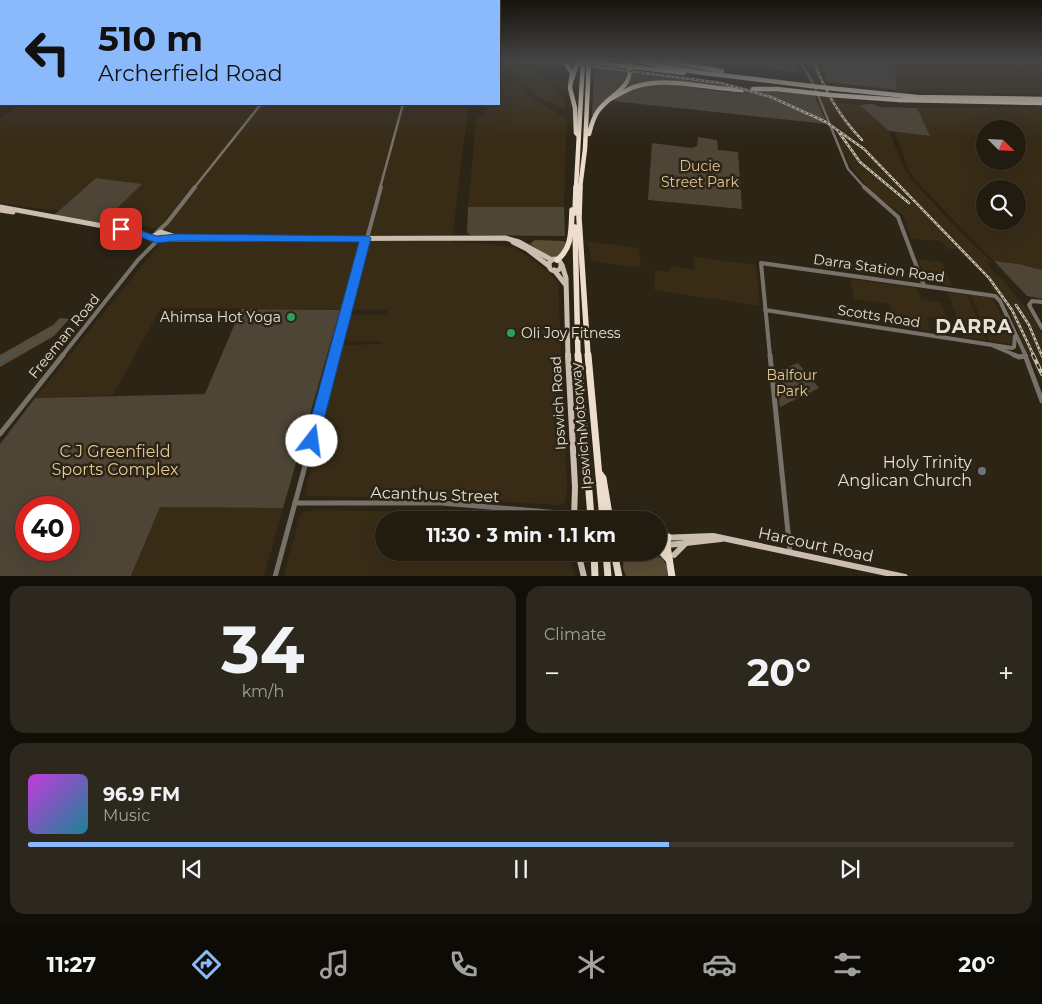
<!DOCTYPE html>
<meta charset="utf-8">
<style>
body{margin:0;font-family:Montserrat,sans-serif;background:#2d281e;color:#f1f3f6;height:100vh;display:flex;flex-direction:column;font-size:19px;white-space:nowrap}
*{box-sizing:border-box;margin:0}
p{font-size:16px;color:#a2a19f}
.icon{flex:none;width:28px;height:28px;fill:none;stroke:currentColor;stroke-width:2;stroke-linecap:round;stroke-linejoin:round}
.map{position:relative;height:576px;overflow:hidden}
.side{display:flex;flex-direction:column;gap:10px;padding:10px;background:#120f09;flex:1}
.side>*{flex:none}
.guide{position:absolute;left:0px;top:0px;width:500px;height:105px;box-shadow:0 5px 20px #0002,0 0 0 1px #3e3930;background:#8bbafc;color:#111;overflow:hidden}
.needle{width:32px;rotate:114deg}
.controls{position:absolute;left:976px;top:120px;display:grid;gap:10px}
.controls a{display:grid;place-items:center;width:50px;height:50px;border-radius:50%;background:#211b10;box-shadow:0 5px 20px #0002,0 0 0 1px #3e3930;font-size:25px}
.speed{position:absolute;left:15px;top:496px;display:flex;gap:10px;font-size:25px;font-weight:700;text-align:center}
.speed>*{display:grid;place-content:center;width:65px;height:65px;border-radius:50%;background:#211b10;box-shadow:0 5px 20px #0002,0 0 0 1px #3e3930;line-height:1}
.speed .limit{border:8px solid #d22;background:#fff;color:#111}
.pin{position:absolute;display:grid;place-items:center;width:42px;height:42px;color:#fff;margin:-21px;border-radius:10px;box-shadow:0 2px 8px #0006}
.me{position:absolute;width:55px;margin:-28px;rotate:15deg;stroke-linejoin:round;filter:drop-shadow(0 0 4px #0008)}
.turn{display:flex;align-items:center;gap:18px;height:105px;padding:0 15px;font-size:22px}
.turn .icon{width:65px;height:65px;stroke-width:2.5}
.turn b{display:block;font-size:35px;line-height:42px}
.big{font-size:38px;font-weight:700;line-height:1.1}
.side .card{flex:1;display:flex;flex-direction:column;justify-content:center;gap:8px;min-width:0;padding:0 18px;border-radius:15px;background:#2d281e}
.side .dial{align-items:center;gap:0}
.dial b{font-size:65px;line-height:1}
.song{display:flex;align-items:center;gap:15px}
.cover{width:60px;height:60px;border-radius:8px;background:linear-gradient(135deg,hsl(290 70% 55%),hsl(190 70% 35%))}
.played{height:5px;border-radius:2px;background:linear-gradient(90deg,#8bbafc 65%,#3e3930 65%)}
.keys{display:flex;justify-content:space-around;direction:ltr}
.heat{display:flex;justify-content:space-between;align-items:center;font-size:28px;direction:ltr}
.side .tiles{flex:1;display:grid;gap:10px;grid-template-columns:1fr 1fr}
.card:last-child{grid-column:span 2}
.trip{position:absolute;left:375px;top:511px;width:292px;height:50px;border-radius:25px;background:#211b10;box-shadow:0 5px 20px #0002,0 0 0 1px #3e3930;font-weight:700;line-height:50px;text-align:center}
.tabs{display:flex;height:80px;justify-content:space-around;align-items:center;background:#0d0b06;color:#a2a19f}
.tabs .icon{width:35px;height:35px}
.tabs .active{color:#8bbafc}
.tabs b{font-size:22px;color:#f1f3f6}
.map>svg:first-child{display:block}
.built{fill:#382c17;fill-rule:evenodd}
.green{fill:#4e4536;fill-rule:evenodd}
.forest{fill:#5a4d35}
.lines{fill:none;stroke-linecap:round;stroke-linejoin:round}
.stream-far1{stroke:#42576a;stroke-width:1}
.stream{stroke:#42576a;stroke-width:2}
.highway-tunnel{stroke:#484032;stroke-width:4.5;stroke-dasharray:4.5 2;stroke-linecap:butt}
.minor-far2{stroke:#77716a;stroke-width:2.5}
.minor-far1{stroke:#77716a;stroke-width:4}
.minor{stroke:#77716a;stroke-width:5}
.major-far1{stroke:#cbbeb0;stroke-width:5}
.major{stroke:#cbbeb0;stroke-width:6}
.highway-far2{stroke:#ecddcc;stroke-width:4.5}
.highway-far1{stroke:#ecddcc;stroke-width:5.5}
.highway{stroke:#ecddcc;stroke-width:7}
.rail-far1-casing{stroke:#c6c1b6;stroke-width:2.5}
.rail-casing{stroke:#c6c1b6;stroke-width:4}
.rail-far1{stroke:#2c2415;stroke-width:1;stroke-dasharray:2.5;stroke-linecap:butt}
.rail{stroke:#2c2415;stroke-width:2;stroke-dasharray:5;stroke-linecap:butt}
.highway-bridge{stroke:#ecddcc;stroke-width:4.5}
.route{fill:#1a73e8;stroke:#114b97}
.leisure-dot{fill:#2e9e5b;stroke:#2c2415;stroke-width:2}
.worship-dot{fill:#6b7280;stroke:#2c2415;stroke-width:2}
.labels{text-anchor:middle;stroke-width:5;stroke-linejoin:round;paint-order:stroke}
.park-label{font-size:14px;fill:#e2c898;stroke:#2c2415}
.street-label{font-size:14px;fill:#e6e1d7;stroke:#2c2415}
.poi-label{font-size:14px;fill:#e6e1d7;stroke:#2c2415;text-anchor:end}
.near-park-label{font-size:16px;fill:#e2c898;stroke:#2c2415}
.near-poi-label{font-size:16px;fill:#e6e1d7;stroke:#2c2415;text-anchor:end}
.near-street-label{font-size:16px;fill:#e6e1d7;stroke:#2c2415}
.district-label{font-size:19px;font-weight:bold;letter-spacing:1px;fill:#e6e1d7;stroke:#2c2415}
</style>
<div class="map">
<svg width="1042" height="577" viewBox="0 0 1042 577">
<rect width="100%" height="100%" fill="#2c2415"/>
<!-- built -->
<g class="built">
<polygon points="804,60 819,60 827,80 825,81 827,85 815,84 812,77 815,77"/>
<polygon points="894,60 1042,60 1042,95 897,90"/>
<polygon points="499,61 524,65 538,72 564,98 566,109 541,99 519,79 499,77"/>
<polygon points="499,81 515,83 535,101 567,119 564,207 468,207 476,120 489,108 475,105 468,108 452,242 491,244 516,248 547,271 558,283 567,488 565,502 562,505 426,498 308,496 305,493 343,345 381,344 381,341 344,341 351,315 387,315 387,310 161,308 113,395 35,398 170,231 105,219 141,184 96,178 58,211 0,203 0,118 21,104 499,104"/>
<polygon points="819,94 831,96 834,102 860,105 889,131 905,170 916,185 964,236 994,264 987,262 994,273 1002,279 1031,314 1042,335 1042,383 1008,310 998,294 994,292 990,286 994,285 957,249 948,249 940,241 911,239 903,215 875,195 854,171 840,146 838,137"/>
<path d="M1042,107V270L1019,264L994,261L917,182L909,170L895,132L929,136L917,108ZM985,129H1018V161H985ZM985,189H1018V221H985Z"/>
<polygon points="587,241 639,248 641,268 592,261"/>
<polygon points="694,257 756,265 760,306 654,290 655,270 669,272 671,266 694,270"/>
<polygon points="918,259 942,262 952,286 927,281"/>
<polygon points="850,279 917,288 921,299 941,302 948,321 927,317 930,331 895,326 889,304 854,299"/>
<polygon points="948,292 967,295 986,340 963,337"/>
<polygon points="971,295 993,298 1010,335 1012,341 1010,344 989,341"/>
<polygon points="160,507 283,508 264,576 131,577"/>
<polygon points="318,510 427,512 530,520 384,520 384,552 570,553 575,576 284,576 300,515 304,512"/>
</g>
<!-- green -->
<g class="green">
<polygon points="679,60 796,60 800,73 721,62 713,66"/>
<polygon points="819,60 894,60 897,90 827,82"/>
<polygon points="594,67 626,71 625,80 592,116"/>
<polygon points="633,72 706,81 738,89 669,82 623,90 631,80"/>
<polygon points="650,85 677,85 725,92 785,90 814,94 827,124 613,101 625,92"/>
<polygon points="873,104 880,107 917,108 930,136 889,131 860,105"/>
<polygon points="698,137 717,140 718,150 738,152 742,209 648,200 652,143 692,148 697,146"/>
<polygon points="96,178 142,184 102,223 54,215"/>
<polygon points="468,207 564,207 565,236 470,235 467,232"/>
<polygon points="994,261 1019,264 1042,270 1042,299 1027,296"/>
<path d="M241,309L340,310L283,508L160,507L131,576H0V444L35,398L205,394ZM26,508H69V550H26Z"/>
<polygon points="798,363 819,388 780,407 775,372"/>
</g>
<!-- forest -->
<g class="forest">
<polygon points="535,240 563,241 566,243 563,252 556,258 549,257 530,244"/>
<polygon points="60,318 69,319 54,336 0,367 0,355 53,325"/>
<polygon points="624,553 643,553 662,558 667,566 668,576 626,576 623,568"/>
</g>
<g class="lines">
<!-- stream-far1 -->
<g class="stream-far1">
<polyline points="839,60 840,67 867,75 883,74 888,68 878,60"/>
<polyline points="715,64 719,60"/>
<polyline points="8,356 62,326"/>
</g>
<!-- stream -->
<polyline class="stream" points="0,361 11,355"/>
<!-- highway-tunnel -->
<g class="highway-tunnel">
<polyline points="557,60 566,64"/>
<polyline points="742,90 753,89"/>
</g>
<!-- minor-far2 -->
<g class="minor-far2">
<polyline points="799,60 813,83 848,169 865,188"/>
<polyline points="194,188 261,104"/>
<polyline points="380,188 403,104"/>
</g>
<!-- minor-far1 -->
<g class="minor-far1">
<polyline points="864,187 898,217 924,286"/>
<polyline points="157,232 167,223 195,187"/>
<polyline points="1042,302 1032,301 1029,305 1042,328"/>
<polyline points="765,310 1012,348"/>
<polyline points="994,346 1017,356"/>
<polyline points="1014,347 1015,334"/>
<polyline points="62,356 138,260 159,239"/>
<polyline points="335,356 381,187"/>
<polyline points="770,356 761,263 995,296 1000,301 1026,356"/>
</g>
<!-- minor -->
<g class="minor">
<polyline points="770,355 790,552"/>
<polyline points="1014,355 1019,357 1025,356"/>
<polyline points="1025,355 1042,401"/>
<polyline points="0,434 63,355"/>
<polyline points="295,503 441,503 560,513 574,516"/>
<polyline points="275,577 335,355"/>
</g>
<!-- major-far1 -->
<g class="major-far1">
<polyline points="0,207 141,233 154,239 505,238 519,242 552,260"/>
<polyline points="0,210 13,212"/>
<polyline points="152,237 161,232 173,236"/>
<polyline points="513,242 527,249 549,266"/>
<circle cx="555" cy="265" r="6"/>
<polyline points="562,265 566,278 568,356"/>
<polyline points="554,270 565,284"/>
</g>
<!-- major -->
<g class="major">
<polyline points="568,355 575,487 574,520"/>
<polyline points="574,516 586,520"/>
<polyline points="659,538 713,536 905,577"/>
<polyline points="659,546 721,539"/>
<polyline points="578,552 584,577"/>
<polyline points="674,555 686,543"/>
</g>
<!-- highway-far2 -->
<g class="highway-far2">
<polyline points="632,60 696,72 811,86"/>
<polyline points="660,60 722,71"/>
<polyline points="594,62 625,66"/>
<polyline points="566,64 572,73 570,88 575,108 576,133 578,135"/>
<polyline points="634,67 684,73"/>
<polyline points="572,79 578,60"/>
<polyline points="828,88 917,97 1042,99"/>
<polyline points="753,89 777,89 813,93"/>
<polyline points="830,95 900,100"/>
<path d="M610,99C618,95 626,90 634,87C669,76 707,89 742,90"/>
<polyline points="899,100 1042,103"/>
<path d="M589,134C591,126 593,118 598,111C610,94 639,85 627,60"/>
<polyline points="576,188 583,60"/>
<polyline points="580,188 585,149 589,60"/>
</g>
<!-- highway-far1 -->
<g class="highway-far1">
<polyline points="580,187 579,218 588,356"/>
<polyline points="575,213 576,187"/>
<polyline points="575,227 578,356"/>
<path d="M557,260C573,248 571,228 572,210"/>
</g>
<!-- highway -->
<g class="highway">
<polyline points="578,355 591,517"/>
<polyline points="588,355 603,520"/>
<polyline points="600,474 603,478 610,520"/>
<polyline points="668,537 667,545 672,577"/>
<polyline points="659,549 669,560"/>
<polyline points="594,552 595,577"/>
<polyline points="606,552 608,577"/>
<polyline points="614,552 619,577"/>
</g>
<!-- rail-far1 casing -->
<g class="rail-far1-casing">
<g id="rail-far1">
<polyline points="545,60 721,83 771,97 826,122 864,149 989,278 1012,310 1034,356"/>
<path d="M813,60C825,91 839,116 862,140"/>
<polyline points="838,131 860,162 909,203"/>
<polyline points="1016,305 1029,325 1042,356"/>
</g>
</g>
<!-- rail casing -->
<g class="rail-casing">
<polyline id="rail" points="1033,355 1042,374"/>
</g>
<!-- rail-far1 -->
<use href="#rail-far1" class="rail-far1"/>
<!-- rail -->
<use href="#rail" class="rail"/>
<!-- highway-bridge -->
<g class="highway-bridge">
<polyline points="579,60 594,62"/>
<polyline points="625,66 634,67"/>
<polyline points="811,86 828,88"/>
<polyline points="813,93 830,95"/>
</g>
</g>
<!-- sky -->
<linearGradient id="sky" x2="0" y2="1"><stop stop-color="#18140c"/><stop offset="0.43" stop-color="#454546"/><stop offset="1" stop-color="#454546" stop-opacity="0"/></linearGradient>
<rect width="1042" height="141" fill="url(#sky)"/>
<!-- route -->
<polygon class="route" points="121,225 157,236 176,234 369,236 371,238 317,446 312,448 307,446 305,441 359,242 176,241 156,243 138,236 117,231 116,229 117,226"/>
<!-- markers -->
<g class="leisure-dot">
<circle cx="291" cy="317" r="5"/>
<circle cx="511" cy="333" r="5"/>
</g>
<circle class="worship-dot" cx="982" cy="471" r="5"/>
<g class="labels">
<!-- park labels -->
<g class="park-label">
<text x="700" y="171">Ducie<tspan x="700" dy="16">Street Park</tspan></text>
<text x="792" y="380">Balfour<tspan x="792" dy="16">Park</tspan></text>
</g>
<!-- street labels -->
<g class="street-label">
<text transform="translate(879 268) rotate(8)" y="5">Darra Station Road</text>
<text transform="translate(879 316) rotate(9)" y="5">Scotts Road</text>
<text transform="translate(64 336) rotate(-51)" y="5">Freeman Road</text>
<text transform="translate(558 403) rotate(-93)" y="5">Ipswich Road</text>
<text transform="translate(581 426) rotate(-95)" y="5">Ipswich Motorway</text>
</g>
<!-- poi labels -->
<g class="poi-label">
<text x="281" y="322">Ahimsa Hot Yoga</text>
<text x="521" y="338" text-anchor="start">Oli Joy Fitness</text>
</g>
<!-- near-park labels -->
<g class="near-park-label">
<text x="115" y="457">C J Greenfield<tspan x="115" dy="18">Sports Complex</tspan></text>
</g>
<!-- near-poi labels -->
<g class="near-poi-label">
<text x="972" y="468">Holy Trinity<tspan x="972" dy="18">Anglican Church</tspan></text>
</g>
<!-- near-street labels -->
<g class="near-street-label">
<text transform="translate(435 494) rotate(2)" y="6">Acanthus Street</text>
<text transform="translate(816 544) rotate(12)" y="6">Harcourt Road</text>
</g>
<!-- district labels -->
<g class="district-label">
<text x="974" y="333">DARRA</text>
</g>
</g>
</svg>
<div class="controls">
<a><svg class="needle" viewBox="-14 -14 28 28"><path d="M0-13l5 13h-10z" fill="#e53935"/><path d="M0 13l5-13h-10z" fill="#a2a19f"/></svg></a>
<a><svg class="icon" aria-label="search" viewBox="0 0 24 24"><circle cx="10" cy="10" r="6"/><path d="M15 15l6 6"/></svg></a>
</div>
<div class="speed"><div class="limit">40</div></div>
<div class="pin" style="left:121px;top:229px;background:#d93025"><svg class="icon" aria-label="arrive" viewBox="0 0 24 24"><path d="M6 21V4h12l-3 4 3 4H6"/></svg></div>
<svg class="me" style="left:312px;top:441px" viewBox="-20 -20 40 40"><circle r="19" fill="#fff"/><path d="M0-13L10 11 0 6-10 11z" fill="#1a73e8"/></svg>
<div class="trip">11:30 · 3 min · 1.1 km</div>
<div class="guide">
<div class="turn"><svg class="icon" aria-label="left" viewBox="0 0 24 24"><path d="M17 20v-9H6M10 6l-5 5 5 5"/></svg><div><b>510 m</b>Archerfield Road</div></div>
</div>
</div>
<section class="side">
<div class="tiles">
<div class="card dial"><b>34</b><p>km/h</p></div>
<div class="card"><p>Climate</p>
<div class="heat"><a>−</a><b class="big">20°</b><a>+</a></div>
</div>
<div class="card">
<div class="song"><i class="cover"></i><div><b>96.9 FM</b><p>Music</p></div></div>
<div class="played"></div>
<div class="keys"><svg class="icon" aria-label="previous" viewBox="0 0 24 24"><path d="M18 5L8 12l10 7zM5 5v14"/></svg><svg class="icon" aria-label="pause" viewBox="0 0 24 24"><path d="M8 5v14M16 5v14"/></svg><svg class="icon" aria-label="next" viewBox="0 0 24 24"><path d="M6 5l10 7-10 7zM19 5v14"/></svg></div>
</div>
</div>
</section>
<nav class="tabs">
<b>11:27</b>
<svg class="icon active" aria-label="directions" viewBox="0 0 24 24"><path d="M12 3l9 9-9 9-9-9zM9 14v-3h6M13 9l2 2-2 2"/></svg>
<svg class="icon" aria-label="music" viewBox="0 0 24 24"><path d="M9 18V5l10-2v13"/><circle cx="6" cy="18" r="3"/><circle cx="16" cy="16" r="3"/></svg>
<svg class="icon" aria-label="phone" viewBox="0 0 24 24"><path d="M5 4h4l2 5-3 2q2 4 5 5l2-3 5 2v4C11 20 4 13 5 4z"/></svg>
<svg class="icon" aria-label="climate" viewBox="0 0 24 24"><path d="M12 3v18M4 7l16 10M4 17L20 7"/></svg>
<svg class="icon" aria-label="car" viewBox="0 0 24 24"><path d="M5 17H2v-5l4-1 3-4h7l3 4 3 1v5h-3M9 17h6M6 11h13"/><circle cx="7" cy="17" r="2"/><circle cx="17" cy="17" r="2"/></svg>
<svg class="icon" aria-label="filters" viewBox="0 0 24 24"><path d="M4 7h16M4 17h16"/><circle cx="9" cy="7" r="2"/><circle cx="15" cy="17" r="2"/></svg>
<b>20°</b>
</nav>
